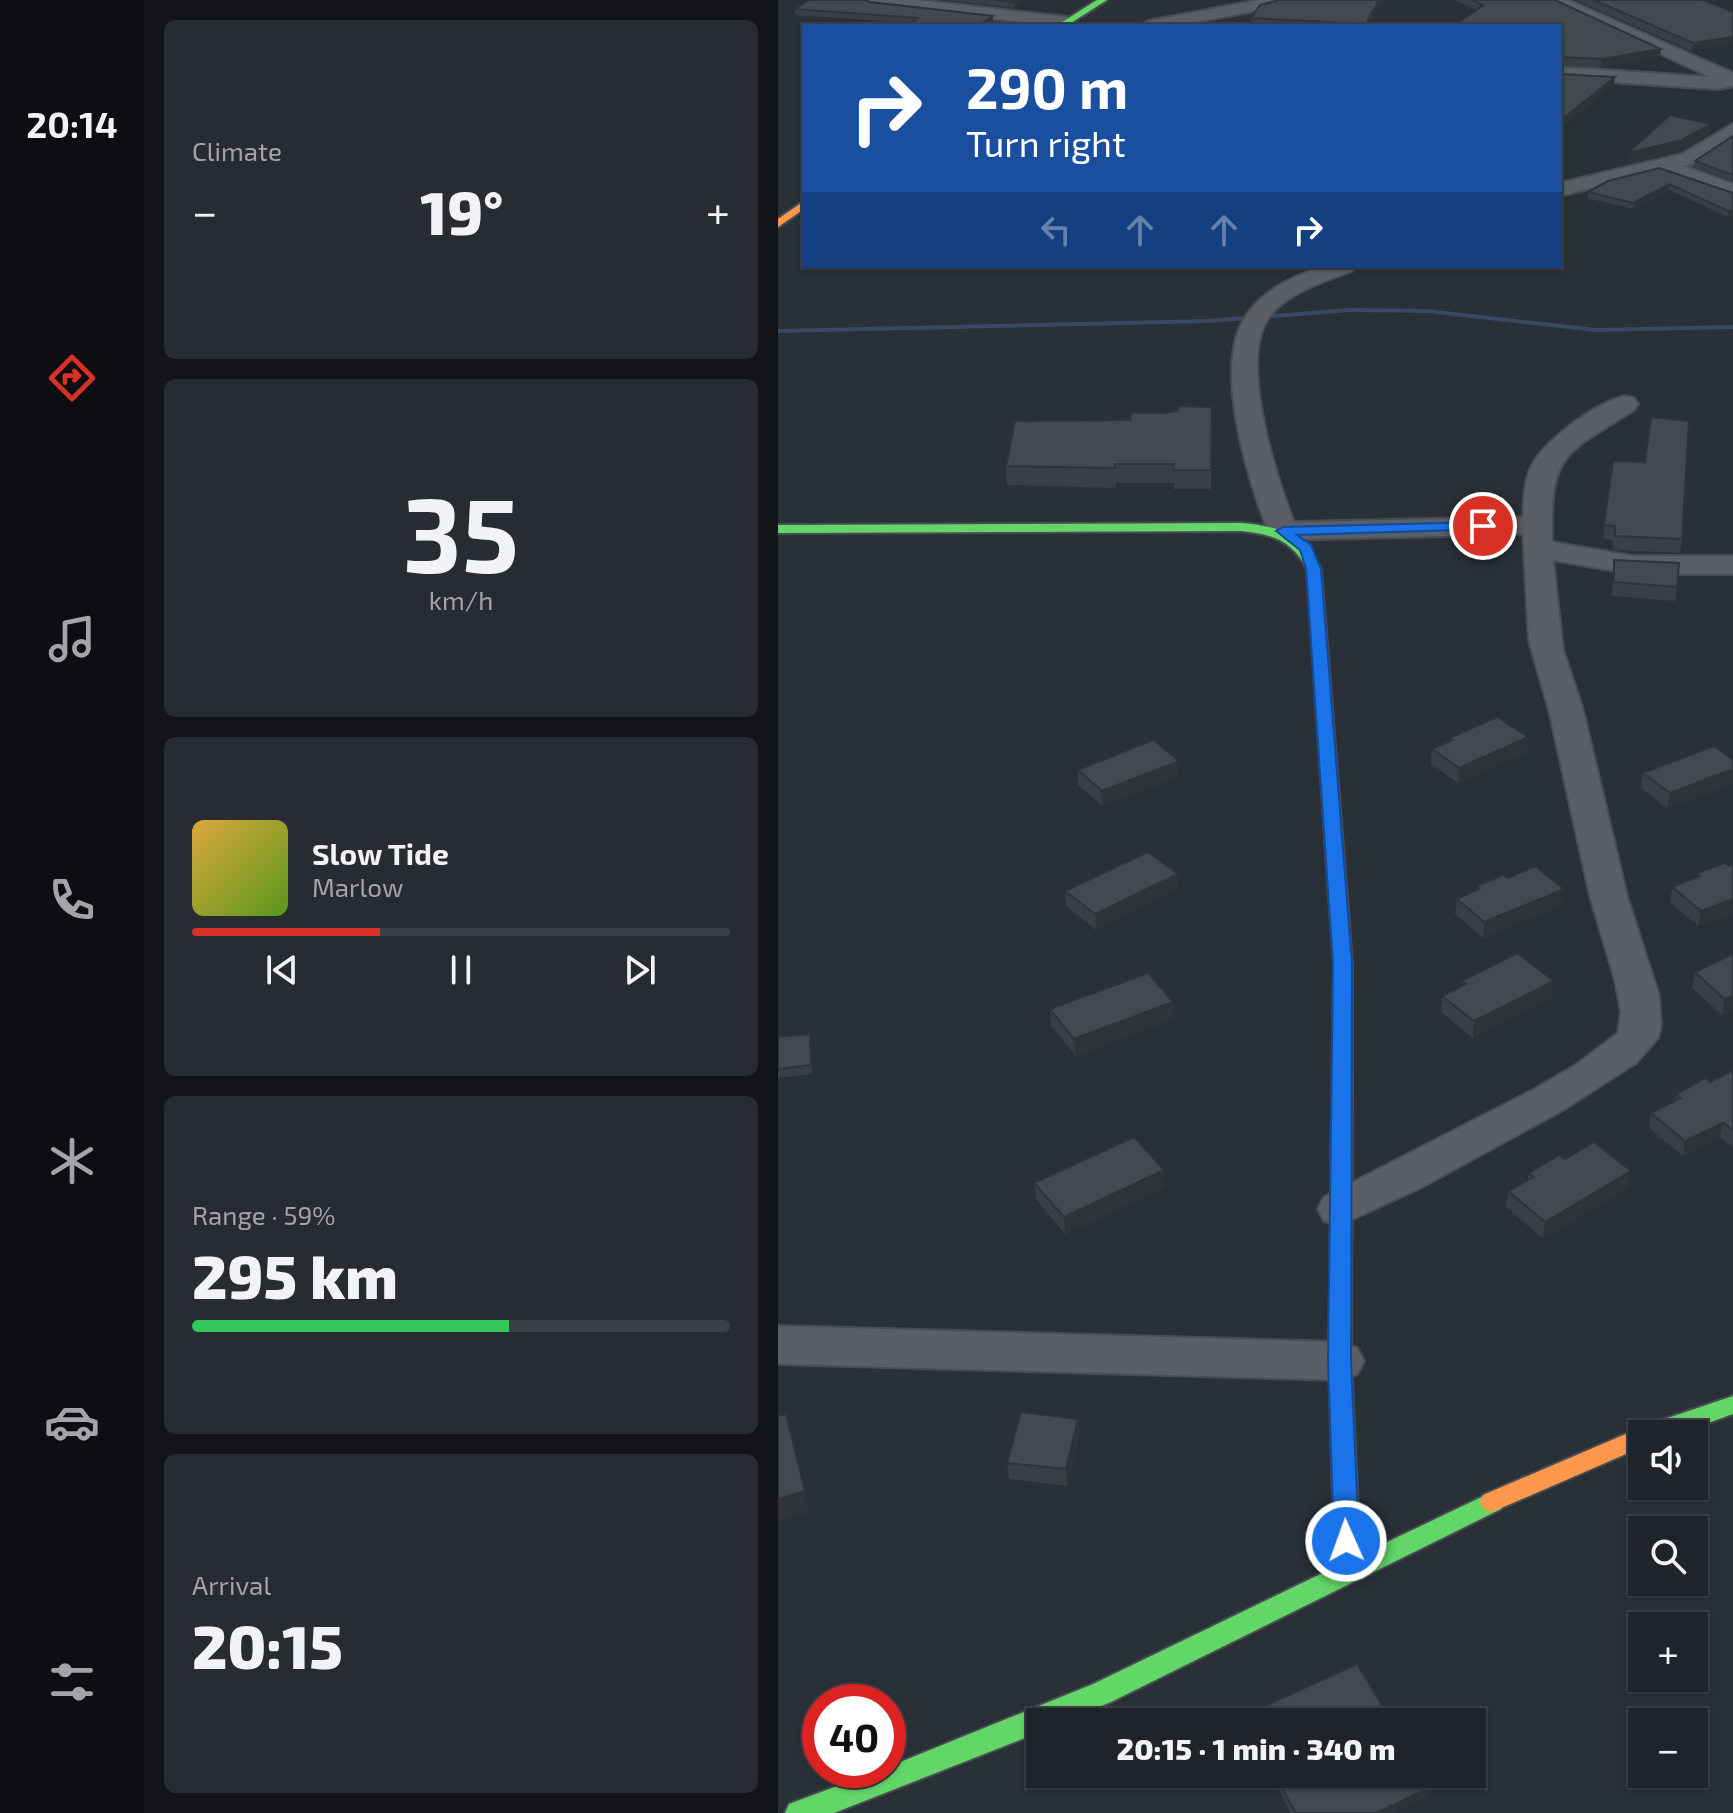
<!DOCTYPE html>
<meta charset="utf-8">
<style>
body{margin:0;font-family:"Exo 2",sans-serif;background:#282c32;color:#f1f3f6;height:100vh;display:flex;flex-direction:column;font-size:30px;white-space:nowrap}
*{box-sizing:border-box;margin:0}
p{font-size:26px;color:#a2a4a8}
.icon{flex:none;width:44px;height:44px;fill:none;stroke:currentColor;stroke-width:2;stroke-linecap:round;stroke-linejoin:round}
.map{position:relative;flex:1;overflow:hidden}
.side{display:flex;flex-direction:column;gap:20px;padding:20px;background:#121417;width:634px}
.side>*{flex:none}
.guide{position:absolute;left:24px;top:24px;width:760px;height:244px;border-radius:0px;box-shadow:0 2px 6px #0004,0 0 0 2px #3d4147;background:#1a4fa0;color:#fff;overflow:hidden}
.buttons{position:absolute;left:850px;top:1420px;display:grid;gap:16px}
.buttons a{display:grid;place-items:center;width:80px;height:80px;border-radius:0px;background:#20242a;box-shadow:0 2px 6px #0004,0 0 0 2px #3d4147;font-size:40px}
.speed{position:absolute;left:24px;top:1684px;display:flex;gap:16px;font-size:40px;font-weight:700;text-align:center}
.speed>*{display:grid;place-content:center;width:104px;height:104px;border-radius:50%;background:#20242a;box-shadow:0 2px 6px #0004,0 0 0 2px #3d4147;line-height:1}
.speed .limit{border:12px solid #d22;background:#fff;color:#111}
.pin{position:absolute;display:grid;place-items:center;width:68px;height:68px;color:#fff;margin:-34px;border:4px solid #fff;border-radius:50%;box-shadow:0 2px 8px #0007}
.me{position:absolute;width:88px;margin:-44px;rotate:358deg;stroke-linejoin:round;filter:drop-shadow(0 0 6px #0008)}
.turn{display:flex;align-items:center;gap:28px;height:168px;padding:0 32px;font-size:36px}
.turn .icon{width:104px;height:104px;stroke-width:2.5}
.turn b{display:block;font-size:56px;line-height:68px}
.lanes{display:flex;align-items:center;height:76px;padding:0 32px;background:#0003;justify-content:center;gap:40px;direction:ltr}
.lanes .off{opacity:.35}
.big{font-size:60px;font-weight:800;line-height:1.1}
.side .widget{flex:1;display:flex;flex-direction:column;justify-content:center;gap:12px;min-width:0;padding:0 28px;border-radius:12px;background:#282c32}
.side .dial{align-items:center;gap:0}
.dial b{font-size:104px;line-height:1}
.song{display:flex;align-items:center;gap:24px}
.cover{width:96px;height:96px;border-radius:12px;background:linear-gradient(135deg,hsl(40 70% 55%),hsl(90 70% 35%))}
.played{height:8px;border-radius:4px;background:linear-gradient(90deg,#d93025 35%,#3d4147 35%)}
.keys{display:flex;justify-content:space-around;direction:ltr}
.heat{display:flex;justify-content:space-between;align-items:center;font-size:44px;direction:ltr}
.charge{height:12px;border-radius:6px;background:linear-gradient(90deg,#34c759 59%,#3d4147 0)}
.trip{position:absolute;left:248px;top:1708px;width:460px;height:80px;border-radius:0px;background:#20242a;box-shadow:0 2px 6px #0004,0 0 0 2px #3d4147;font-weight:800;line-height:80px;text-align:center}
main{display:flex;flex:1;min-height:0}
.tabs{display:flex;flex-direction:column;width:144px;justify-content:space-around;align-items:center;background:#0d0e11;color:#a2a4a8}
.tabs .icon{width:56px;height:56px}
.tabs .current{color:#d93025}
.tabs b{font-size:36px;color:#f1f3f6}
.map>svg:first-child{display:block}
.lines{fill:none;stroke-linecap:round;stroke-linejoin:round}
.stream{fill:#384963;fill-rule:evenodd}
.street-casing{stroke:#484c53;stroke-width:4}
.fast-casing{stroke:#484c53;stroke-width:4}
.slow-casing{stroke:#484c53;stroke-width:4}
.jam-casing{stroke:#484c53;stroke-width:4}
.street{fill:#5a5e66;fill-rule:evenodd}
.fast{fill:#63d668;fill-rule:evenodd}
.slow{fill:#ff974d;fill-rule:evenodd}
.jam{fill:#b3261e;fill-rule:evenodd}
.wall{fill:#3a3f45}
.shaded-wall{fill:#303338}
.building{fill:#444950;stroke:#303338;stroke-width:2}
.route{fill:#1a73e8;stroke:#114b97;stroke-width:2}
</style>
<main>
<nav class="tabs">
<b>20:14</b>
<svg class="icon current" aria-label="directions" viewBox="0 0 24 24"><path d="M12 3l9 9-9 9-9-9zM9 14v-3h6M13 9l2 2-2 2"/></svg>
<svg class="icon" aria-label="music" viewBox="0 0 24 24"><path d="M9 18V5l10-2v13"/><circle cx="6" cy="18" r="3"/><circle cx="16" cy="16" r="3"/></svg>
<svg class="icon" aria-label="phone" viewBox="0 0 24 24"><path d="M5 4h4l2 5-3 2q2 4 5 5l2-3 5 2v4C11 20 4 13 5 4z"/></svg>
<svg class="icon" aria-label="climate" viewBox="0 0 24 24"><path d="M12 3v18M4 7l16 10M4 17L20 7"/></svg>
<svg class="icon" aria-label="car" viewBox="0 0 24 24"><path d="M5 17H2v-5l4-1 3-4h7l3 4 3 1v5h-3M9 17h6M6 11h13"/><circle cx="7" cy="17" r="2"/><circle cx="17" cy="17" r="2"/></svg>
<svg class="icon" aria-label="filters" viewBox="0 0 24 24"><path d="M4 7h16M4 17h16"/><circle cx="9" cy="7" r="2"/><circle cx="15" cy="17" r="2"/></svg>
</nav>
<section class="side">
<div class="widget"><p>Climate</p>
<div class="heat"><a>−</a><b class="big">19°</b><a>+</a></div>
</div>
<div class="widget dial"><b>35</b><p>km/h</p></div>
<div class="widget">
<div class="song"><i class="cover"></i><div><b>Slow Tide</b><p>Marlow</p></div></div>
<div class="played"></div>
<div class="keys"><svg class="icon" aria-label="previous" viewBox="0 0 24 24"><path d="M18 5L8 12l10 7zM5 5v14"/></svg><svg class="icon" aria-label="pause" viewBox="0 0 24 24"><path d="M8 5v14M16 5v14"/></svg><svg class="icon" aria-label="next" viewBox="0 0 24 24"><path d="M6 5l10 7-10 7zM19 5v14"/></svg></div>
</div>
<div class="widget"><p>Range · 59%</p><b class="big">295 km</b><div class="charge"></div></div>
<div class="widget"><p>Arrival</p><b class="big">20:15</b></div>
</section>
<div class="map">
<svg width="955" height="1813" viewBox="0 0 955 1813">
<rect width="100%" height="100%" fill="#2a3038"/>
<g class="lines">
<!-- stream -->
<polygon class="stream" points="572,308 649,309 818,328 955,325 955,329 818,332 649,313 572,312 430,323 0,333 0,329 430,319"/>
<!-- street casing -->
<g class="street-casing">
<g id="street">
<polygon points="84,0 140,0 289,17 298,22 294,26 277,26 93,5"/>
<polygon points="481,0 518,0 509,5 398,26 361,26 370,21"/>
<polygon points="767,0 790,0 955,73 955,86 940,89 782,79 782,67 932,77"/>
<polygon points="955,124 955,139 918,163 906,166 955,184 955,197 880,171 782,196 782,183 904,154"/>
<path d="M544,266H578L574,271C545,282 508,293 490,319C461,362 498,477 516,522L745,517C746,500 746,482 753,467C766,440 818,403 847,396L856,398L860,404L856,410C785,455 772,453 774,542L854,556H955V574H854L775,560L785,650L805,710L849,896L881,996L883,1026L880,1038L858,1063L785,1110L642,1188L562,1225L546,1221L540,1209L546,1197L755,1090L798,1065L840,1033L843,1012L837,980L812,896L771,710L751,641L745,534L505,540L495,537L490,531C470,479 434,365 468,316C486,289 515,277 544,266Z"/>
<polygon points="0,1326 562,1342 579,1348 586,1361 579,1374 562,1380 0,1364"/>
</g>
</g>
<!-- fast casing -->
<g class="fast-casing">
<g id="fast">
<polygon points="319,0 329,0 288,26 278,26"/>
<path d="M463,523C500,526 525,534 543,569L569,897L566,901H554L551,897L529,569C514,540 493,534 463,531L0,533V525Z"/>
<polygon points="564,1105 571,1107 574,1112 573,1361 582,1555 714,1492 723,1495 726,1502 723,1509 333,1702 285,1722 262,1722 262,1732 56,1813 7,1813 11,1804 102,1770 110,1770 110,1767 315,1684 557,1567 551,1361 554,1112 557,1107"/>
<polygon points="955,1396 955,1414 899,1434 864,1434 864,1441 859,1434 863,1427"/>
</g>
</g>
<!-- slow casing -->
<g class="slow-casing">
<g id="slow">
<polygon points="26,201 26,209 0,227 0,219"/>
<polygon points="864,1427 874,1434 864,1434 864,1447 714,1512 705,1509 702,1502 705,1495"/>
</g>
</g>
<!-- jam casing -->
<g class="jam-casing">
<polygon id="jam" points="560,892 569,897 574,964 574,1112 571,1117 557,1117 554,1112 556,964 551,897"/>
</g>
<!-- street -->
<use href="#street" class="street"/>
<!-- fast -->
<use href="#fast" class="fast"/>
<!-- slow -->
<use href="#slow" class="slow"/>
<!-- jam -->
<use href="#jam" class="jam"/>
</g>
<!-- wall -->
<g class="wall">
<polygon points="166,0 245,0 245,2 236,8"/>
<polygon points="501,0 605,0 591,26 473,26 473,18"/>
<polygon points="677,0 777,0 883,49 882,57 823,67 782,66 782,26 698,10"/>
<polygon points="797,0 926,0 914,51"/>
<polygon points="92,2 215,16 215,22 209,26 129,26 133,23 17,15 17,9"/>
<polygon points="955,136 955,181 916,167 917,161"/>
<polygon points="881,168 955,193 955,216 950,217 891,190 855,209 809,198 810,192"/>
<polygon points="434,407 433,489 396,489 396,483 338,483 337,488 229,485 228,466 352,420"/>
<polygon points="835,461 904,539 902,553 835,550 835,540 825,539"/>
<polygon points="836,560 899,587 897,601 834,596"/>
<polygon points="671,738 749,752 680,783 653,764 654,749 670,742"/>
<polygon points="955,760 955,784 889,808 863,788 865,773"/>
<polygon points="401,761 401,776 325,806 300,785 300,770"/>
<polygon points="955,865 955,914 920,926 892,902 894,887 918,878 919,873"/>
<polygon points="400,874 400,889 318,930 288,906 287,891"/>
<polygon points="730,878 784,905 705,938 677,914 679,899 697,891 698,886"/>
<polygon points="955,954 944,1015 914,988 917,972"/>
<polygon points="684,981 774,997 695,1038 663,1012 664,996 684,986"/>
<polygon points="395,1002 396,1018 298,1056 273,1025 272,1009"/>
<polygon points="0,1037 33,1042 34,1074 0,1078"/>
<polygon points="955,1070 955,1147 942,1138 905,1156 871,1128 873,1113 897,1101 898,1094 932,1082"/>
<polygon points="751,1173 850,1188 765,1239 728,1207 730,1191 750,1180"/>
<polygon points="256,1183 387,1187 287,1234 258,1199"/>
<polygon points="300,1419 301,1435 289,1486 231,1479 229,1463"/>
<polygon points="492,1774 645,1774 653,1787 652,1795 614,1813 513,1813"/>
</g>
<!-- shaded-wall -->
<g class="shaded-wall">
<polygon points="239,0 245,0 245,2 236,8 236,2"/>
<polygon points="601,0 605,0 591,26 588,26"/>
<polygon points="215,16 215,22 209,26 199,26"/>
<polygon points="955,37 955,44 914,51 915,43"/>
<polygon points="883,49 882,57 823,67 824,59"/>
<polygon points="837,77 836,85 782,129 782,121"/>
<polygon points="933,124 931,134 903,151 849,164 850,153"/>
<polygon points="891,184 891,190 855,209 855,203"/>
<polygon points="955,210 955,216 950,217 950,211"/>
<polygon points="750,737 749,752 680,783 681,768"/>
<polygon points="401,761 401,776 325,806 324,791"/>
<polygon points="955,769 955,784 889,808 892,793"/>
<polygon points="400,874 400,889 318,930 317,914"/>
<polygon points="786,889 784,905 705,938 706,922"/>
<polygon points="955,899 955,914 920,926 923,911"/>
<polygon points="776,981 774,997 695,1038 696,1021"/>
<polygon points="955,996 955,1011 944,1015 946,999"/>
<polygon points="395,1002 396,1018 298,1056 296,1039"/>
<polygon points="945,1123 942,1138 905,1156 907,1141"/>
<polygon points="386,1170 387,1187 287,1234 286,1217"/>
<polygon points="853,1171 850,1188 765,1239 767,1222"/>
<polygon points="300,1419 301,1435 289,1486 288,1469"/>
<polygon points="27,1491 32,1513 0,1522 0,1499"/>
<polygon points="653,1787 652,1795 614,1813 598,1813"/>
</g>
<!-- building -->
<g class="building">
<polygon points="31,0 88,0 92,2 215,16 199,26 129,26 140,18 17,9"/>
<polygon points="215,0 239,0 236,2"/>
<polygon points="501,0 601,0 588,24 473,18 482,5"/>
<polygon points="694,0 777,0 883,49 824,59 782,57 782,26 676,26 705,5"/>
<polygon points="816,0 926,0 955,12 955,37 915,43"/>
<polygon points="782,72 783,74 837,77 782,121"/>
<polygon points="892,115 933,124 904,140 850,153"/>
<polygon points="955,136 955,175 917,161"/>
<polygon points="881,168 955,193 955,210 950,211 891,184 855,203 810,192 830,181"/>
<polygon points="400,406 434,407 433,470 395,470 396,464 337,464 337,468 228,466 237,421 352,420 353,413 387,413 399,411"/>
<polygon points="873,417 911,421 904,539 837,536 837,526 826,525 835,461 867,462"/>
<polygon points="836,560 901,563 899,587 836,582"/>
<polygon points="719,717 750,737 681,768 654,749 674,740 671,738"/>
<polygon points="375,740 401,761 324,791 300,770"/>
<polygon points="936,746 955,760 955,769 892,793 865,773"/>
<polygon points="370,852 400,874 317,914 287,891"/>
<polygon points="947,863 951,866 955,865 955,899 923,911 894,887 922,876 919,873"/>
<polygon points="757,866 786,889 706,922 679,899 701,889 698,886 726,875 730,878"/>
<polygon points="739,953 776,981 696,1021 664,996 688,984 684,981"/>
<polygon points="955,954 955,996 946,999 917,972"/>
<polygon points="370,973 395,1002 296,1039 272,1009"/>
<polygon points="32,1034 33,1065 0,1069 0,1037"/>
<polygon points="955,1070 955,1130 945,1123 907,1141 873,1113 903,1098 898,1094 927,1078 932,1082"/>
<polygon points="356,1137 386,1170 286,1217 256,1183"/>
<polygon points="816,1142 853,1171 767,1222 730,1191 756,1177 751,1173 781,1155 787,1159"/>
<polygon points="243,1412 300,1419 288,1469 229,1463"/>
<polygon points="8,1414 27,1491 0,1499 0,1416"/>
<polygon points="579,1664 614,1722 468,1722 465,1716"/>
<polygon points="496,1774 645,1774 653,1787 598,1813 518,1813"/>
</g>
<!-- route -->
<polygon class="route" points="705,522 712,526 710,529 519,535 533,545 543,569 574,964 573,1361 581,1541 577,1549 568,1552 560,1549 556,1541 550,1361 555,964 528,569 522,550 498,531 505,527"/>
</svg>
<div class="buttons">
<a><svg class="icon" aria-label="sound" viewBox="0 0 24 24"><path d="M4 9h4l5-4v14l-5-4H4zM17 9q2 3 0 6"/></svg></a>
<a><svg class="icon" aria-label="search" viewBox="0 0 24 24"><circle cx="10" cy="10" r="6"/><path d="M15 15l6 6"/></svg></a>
<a>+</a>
<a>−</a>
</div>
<div class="speed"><div class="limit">40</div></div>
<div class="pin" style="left:705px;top:526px;background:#d93025"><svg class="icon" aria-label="arrive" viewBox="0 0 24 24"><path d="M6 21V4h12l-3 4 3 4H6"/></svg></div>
<svg class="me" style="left:568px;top:1541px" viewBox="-20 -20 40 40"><circle r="17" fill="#1a73e8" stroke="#fff" stroke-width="3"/><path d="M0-11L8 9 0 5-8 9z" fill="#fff"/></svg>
<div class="trip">20:15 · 1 min · 340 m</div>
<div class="guide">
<div class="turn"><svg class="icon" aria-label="right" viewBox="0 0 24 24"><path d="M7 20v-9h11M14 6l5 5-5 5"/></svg><div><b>290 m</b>Turn right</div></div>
<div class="lanes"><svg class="icon off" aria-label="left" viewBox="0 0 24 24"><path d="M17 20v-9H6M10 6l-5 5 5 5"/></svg><svg class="icon off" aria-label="ahead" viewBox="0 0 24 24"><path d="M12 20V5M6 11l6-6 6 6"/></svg><svg class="icon off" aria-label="ahead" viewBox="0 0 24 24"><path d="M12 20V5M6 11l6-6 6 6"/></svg><svg class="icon" aria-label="right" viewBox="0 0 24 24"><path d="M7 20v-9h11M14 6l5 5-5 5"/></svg></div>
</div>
</div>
</main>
